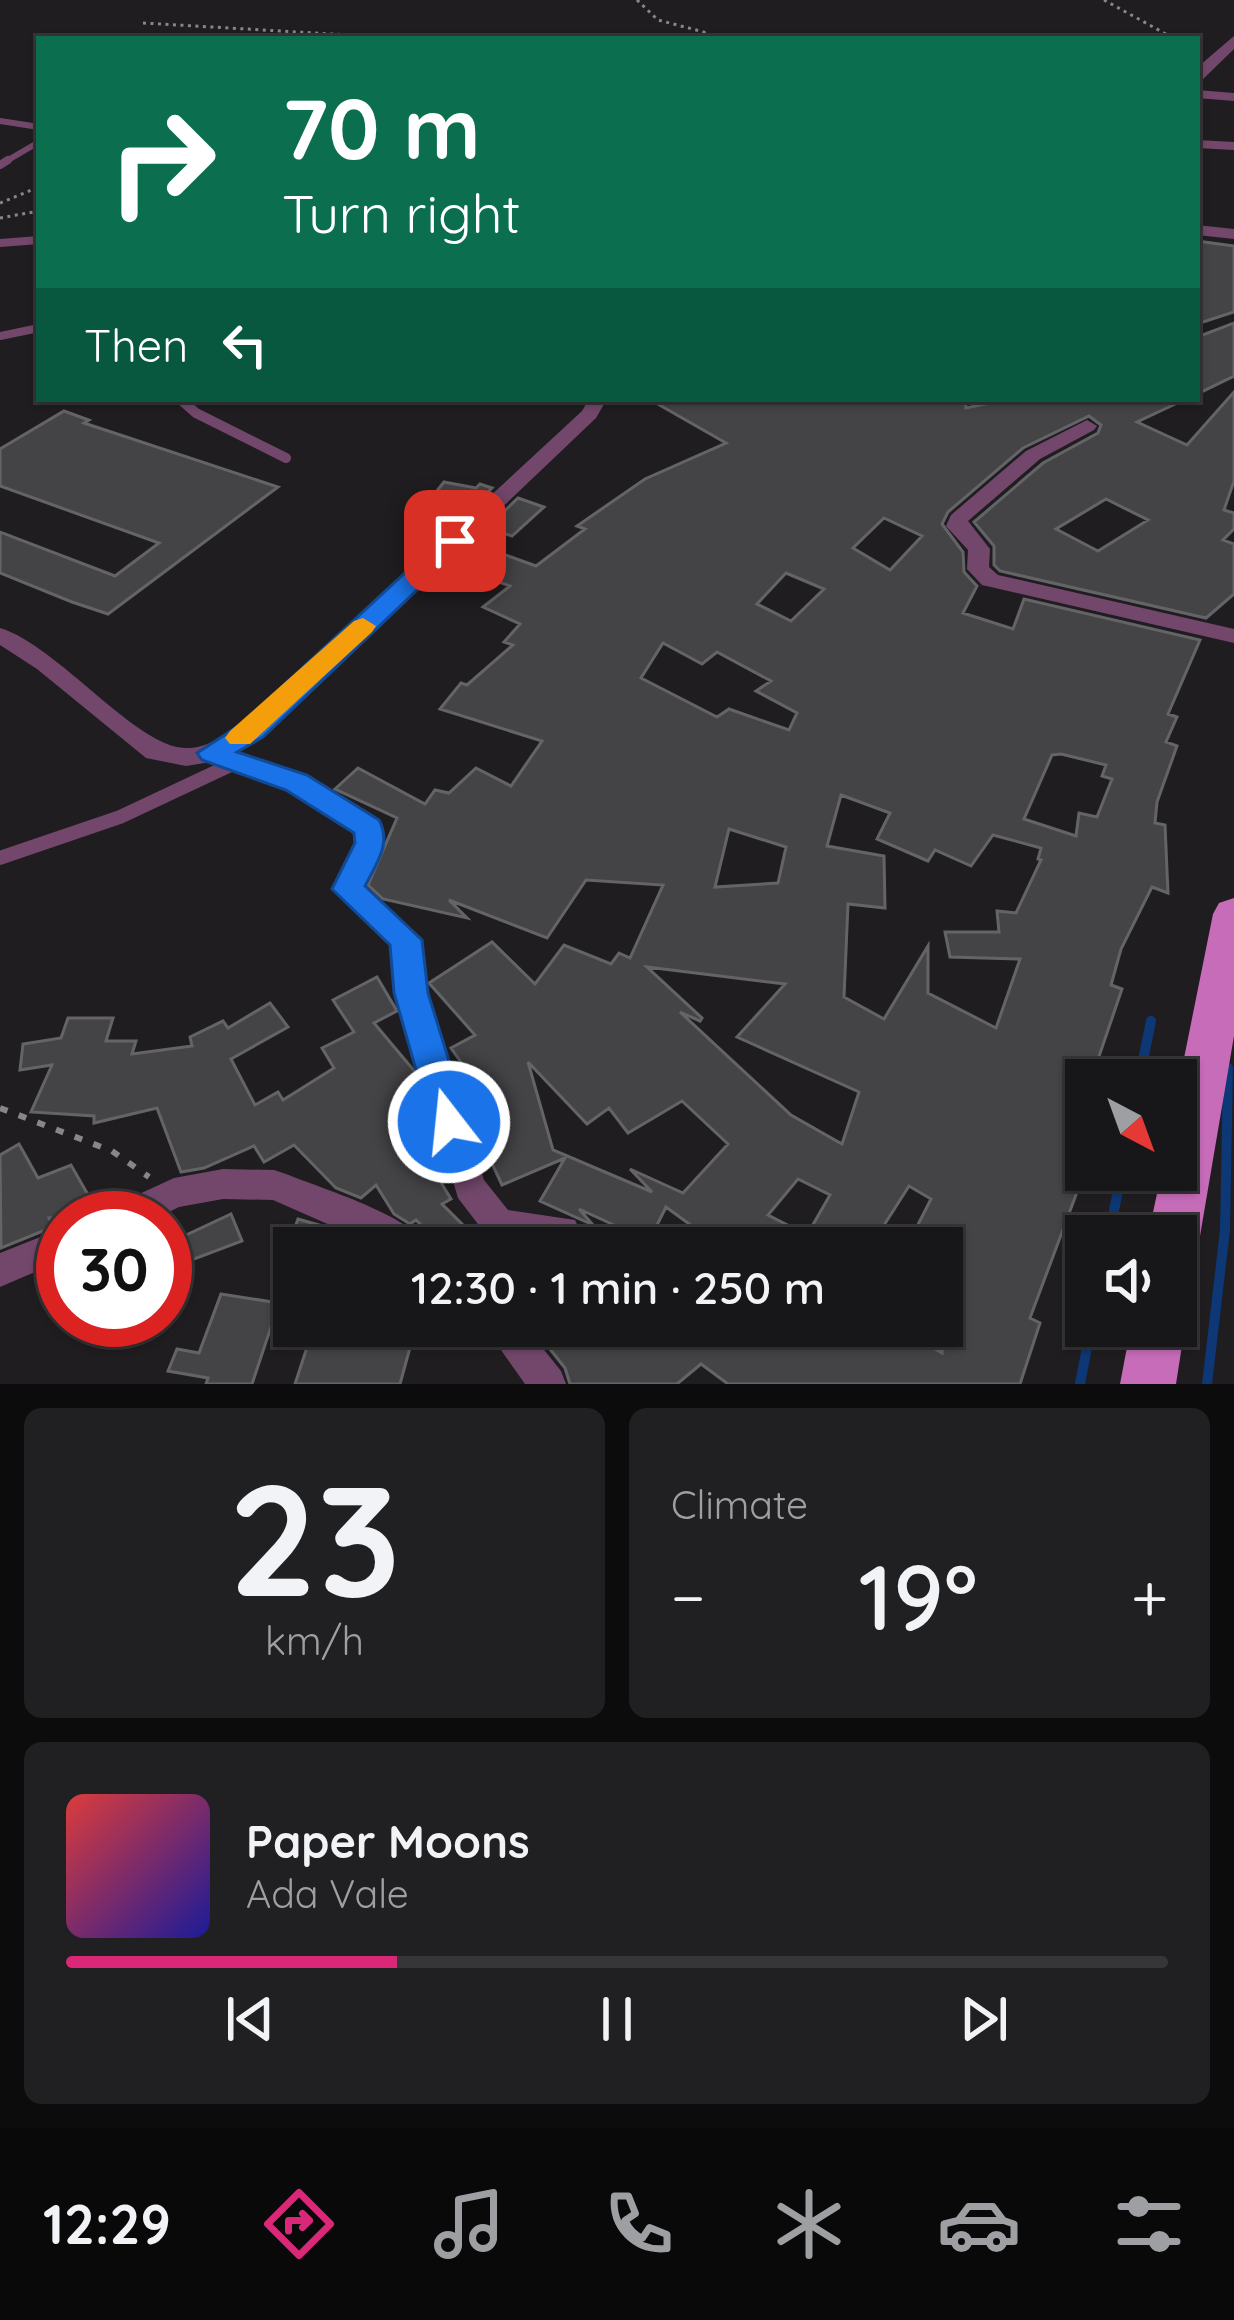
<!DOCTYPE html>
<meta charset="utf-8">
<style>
body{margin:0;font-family:Quicksand,sans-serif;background:#201f21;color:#f1f3f6;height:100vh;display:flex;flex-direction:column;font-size:45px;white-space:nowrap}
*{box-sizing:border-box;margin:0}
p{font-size:39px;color:#9e9fa2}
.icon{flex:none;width:66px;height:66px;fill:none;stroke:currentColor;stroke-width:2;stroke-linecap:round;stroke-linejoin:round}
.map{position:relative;height:1384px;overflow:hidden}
.drawer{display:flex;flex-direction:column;gap:24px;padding:24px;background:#0d0c0d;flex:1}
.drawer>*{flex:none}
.guide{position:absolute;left:36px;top:36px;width:1164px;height:366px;border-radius:0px;box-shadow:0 3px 9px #0004,0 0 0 3px #363537;background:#0b6e4f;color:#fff;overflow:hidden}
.needle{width:78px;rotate:139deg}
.buttons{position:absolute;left:1065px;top:1059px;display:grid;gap:24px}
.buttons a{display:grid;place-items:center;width:132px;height:132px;border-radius:0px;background:#171618;box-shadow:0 3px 9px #0004,0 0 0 3px #363537;font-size:60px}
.speed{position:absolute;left:36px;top:1191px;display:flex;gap:24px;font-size:60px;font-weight:700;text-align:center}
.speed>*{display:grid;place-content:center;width:156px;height:156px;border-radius:50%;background:#171618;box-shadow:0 3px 9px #0004,0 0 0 3px #363537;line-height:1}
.speed .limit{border:18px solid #d22;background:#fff;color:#111}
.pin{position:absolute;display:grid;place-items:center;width:102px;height:102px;color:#fff;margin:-51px;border-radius:24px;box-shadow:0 6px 18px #0006}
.me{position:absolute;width:132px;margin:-66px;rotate:344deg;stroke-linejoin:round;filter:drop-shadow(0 0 9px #0008)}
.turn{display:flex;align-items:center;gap:42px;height:252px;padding:0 48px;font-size:54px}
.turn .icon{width:156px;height:156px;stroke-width:2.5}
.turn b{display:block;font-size:84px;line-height:102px}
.then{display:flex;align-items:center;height:114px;padding:0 48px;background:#0003;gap:24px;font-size:45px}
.big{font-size:90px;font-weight:600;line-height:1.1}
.drawer .tile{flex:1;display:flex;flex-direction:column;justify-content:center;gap:18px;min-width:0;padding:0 42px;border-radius:18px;background:#201f21}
.drawer .dial{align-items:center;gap:0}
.dial b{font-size:156px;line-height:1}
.song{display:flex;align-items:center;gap:36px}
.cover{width:144px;height:144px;border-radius:18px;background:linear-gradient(135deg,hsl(0 70% 55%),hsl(240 70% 35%))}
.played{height:12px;border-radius:6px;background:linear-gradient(90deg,#db2777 30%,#363537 30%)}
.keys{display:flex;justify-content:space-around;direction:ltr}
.heat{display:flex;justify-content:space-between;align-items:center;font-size:66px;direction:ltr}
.drawer .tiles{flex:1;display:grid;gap:24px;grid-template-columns:1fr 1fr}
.tile:last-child{grid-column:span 2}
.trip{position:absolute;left:273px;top:1227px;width:690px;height:120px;border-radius:0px;background:#171618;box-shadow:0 3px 9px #0004,0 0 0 3px #363537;font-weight:600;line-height:120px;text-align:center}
.tab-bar{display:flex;height:192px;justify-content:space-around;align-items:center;background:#09090a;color:#9e9fa2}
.tab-bar .icon{width:84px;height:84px}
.tab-bar .current{color:#db2777}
.tab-bar b{font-size:54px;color:#f1f3f6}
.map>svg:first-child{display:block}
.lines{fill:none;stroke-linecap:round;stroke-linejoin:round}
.stream{stroke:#0e3775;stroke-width:10}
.building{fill:#444447;stroke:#646467;stroke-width:3;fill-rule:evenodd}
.path-far1{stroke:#878688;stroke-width:3;stroke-dasharray:3 4.5;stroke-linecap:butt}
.path{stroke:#878688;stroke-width:6;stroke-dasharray:8 12;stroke-linecap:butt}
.lane-far3{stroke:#72476b;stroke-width:6}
.lane-far2{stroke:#72476b;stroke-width:8}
.lane-far1{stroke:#72476b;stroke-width:10}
.lane{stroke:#72476b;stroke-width:14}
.street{fill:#72476b;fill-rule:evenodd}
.primary{fill:#c76cb9;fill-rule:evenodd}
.route{fill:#1a73e8;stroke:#114b97;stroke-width:3}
.slow{fill:#f59e0b}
</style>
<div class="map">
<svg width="1234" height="1384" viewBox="0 0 1234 1384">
<rect width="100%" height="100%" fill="#1f1d20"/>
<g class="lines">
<!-- stream -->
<g class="stream">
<polyline points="1139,1080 1151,1021"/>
<polyline points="1109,1236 1122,1170"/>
<polyline points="1080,1384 1091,1326"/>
<polyline points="1207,1384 1225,1230 1228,1068"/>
</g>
</g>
<!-- building -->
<g class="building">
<polygon points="1197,241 1234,246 1234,312 1197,324"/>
<polygon points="1234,323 1234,376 1197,394 1197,337"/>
<path d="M1234,392V481L1224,510L1234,513V529L1223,540L1234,544V594L1206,618L1000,571L994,565V546L974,522L1043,463L1098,433L1101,425L1089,416L1023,448L948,512L942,524L963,552L964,572L977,586L963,613L1013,629L1024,599L1200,640L1168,714L1177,717L1166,742L1177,746L1157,802L1155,823L1165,825L1168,893L1152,887L1121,949L1111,985L1122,989L1093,1074L1086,1072V1168L1030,1318L1040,1323L1020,1384H728L701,1364L677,1384H570L565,1368L538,1334L548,1326H842L861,1336L866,1326H895L942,1353V1248H906L931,1199L909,1186L872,1244L839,1232L831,1248H707L711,1240L666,1207L649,1241L579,1209L593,1225L540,1201L565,1158L502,1185L488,1155L477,1101L487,1099L451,1048L475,1035L429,983L492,942L535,984L564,945L611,964L619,953L630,958L663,885L586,880L547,938L449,900L467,918L383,899L368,885L397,818L335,789L358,768L425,804L435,790L449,793L476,768L511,786L542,741L440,709L461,683L467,685L513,645L504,642L520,624L483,607L510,586L454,565L478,545L536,566L585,529L577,526L645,479L726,443L649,399H965L966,408L1009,399H1186L1137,422L1187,445ZM1106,499L1148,520L1098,551L1056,529ZM884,518L922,536L890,570L853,548ZM786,573L824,589L791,621L757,604ZM663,643L702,664L717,652L771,681L756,691L797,713L789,730L729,709L717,717L641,678ZM1061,754L1106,765L1102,776L1112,779L1097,817L1079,813L1076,836L1024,819L1052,755ZM841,795L890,813L877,839L928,861L935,850L971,866L993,835L1041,848L1038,859L1041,860L1016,913L997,911L999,932H945L950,957L1020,959L996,1028L928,993V946L884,1019L844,997L848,904L885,908L884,856L827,846ZM729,829L786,847L778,883L715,887ZM647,967L785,984L737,1037L859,1092L842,1144L791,1115L680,1012L700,1021L702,1018ZM528,1062L587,1124L609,1108L628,1133L682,1101L728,1144L683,1193L630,1169L652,1192L553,1150ZM798,1179L830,1195L807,1235L768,1215Z"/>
<polygon points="64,411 89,420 84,423 278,487 108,614 72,602 0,573 0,532 115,576 159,543 0,486 0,449"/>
<polygon points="444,482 476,488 480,484 492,488 459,519 446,515 451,511 425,506"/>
<polygon points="518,498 544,507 512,536 487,528"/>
<polygon points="377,977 397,1011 374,1023 416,1073 420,1087 393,1104 451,1199 442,1204 486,1248 444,1248 416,1220 410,1224 394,1214 376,1185 361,1198 336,1188 294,1145 264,1162 254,1146 204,1168 181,1172 157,1108 94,1123 94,1116 31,1112 52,1065 20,1070 23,1044 61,1038 68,1018 113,1018 106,1041 136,1041 132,1054 192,1046 190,1037 223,1021 228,1028 270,1003 288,1027 231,1059 255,1105 278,1092 283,1100 334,1068 322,1048 354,1032 333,1000"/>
<polygon points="19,1144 38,1178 71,1165 91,1200 61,1218 49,1218 53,1227 1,1248 0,1155"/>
<polygon points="231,1214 242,1241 165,1270 165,1245"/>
<polygon points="298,1219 319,1225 315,1236 294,1248 294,1254 281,1265"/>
<polygon points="221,1294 279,1303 252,1384 206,1384 208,1378 168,1371 177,1349 199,1353"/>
<polygon points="314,1326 416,1326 400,1384 295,1384"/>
</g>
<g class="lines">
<!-- path-far1 -->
<g class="path-far1">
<polyline points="637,0 658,20 704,32 710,39"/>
<polyline points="1104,0 1175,39"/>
<polyline points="143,23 417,39"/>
<polyline points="0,203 39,187"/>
<polyline points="0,218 39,211"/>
</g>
<!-- path -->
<polyline class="path" points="0,1108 112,1151 149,1177"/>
<!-- lane-far3 -->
<g class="lane-far3">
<polyline points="0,121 39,127"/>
<polyline points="3,163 39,142"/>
</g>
<!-- lane-far2 -->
<g class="lane-far2">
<polyline points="0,165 8,160"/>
<polyline points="0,243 39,240"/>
<polyline points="0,336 39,328"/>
</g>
<!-- lane-far1 -->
<polyline class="lane-far1" points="180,399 196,413 286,458"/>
<!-- lane -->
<polyline class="lane" points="0,858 120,817 235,763"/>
<!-- street -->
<g class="street">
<polygon points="1234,36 1234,49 1197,85 1199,66"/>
<polygon points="1197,90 1234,93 1234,101 1197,98"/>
<polygon points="1197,140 1234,142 1234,150 1197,148"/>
<polygon points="1197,225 1234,229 1234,239 1197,235"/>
<path d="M589,399H607L596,418L262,736L234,752L305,777L378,820C389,844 373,864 363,886L420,940L426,993L484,1180L508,1210L575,1220L580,1231L575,1242L563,1247L512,1244L484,1232L458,1198L396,993L392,945L334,889L357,843L356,832L287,789L211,762L186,766L146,758L37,669L0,645V628C57,645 136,747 185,748C207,749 226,734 244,724L582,411Z"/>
<polygon points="1087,420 1097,426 1094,430 1040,459 968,521 990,549 989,567 998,575 1234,629 1234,643 982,585 967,569 968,550 946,526 951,515 1026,451"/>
<path d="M223,1169L274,1170L286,1174C320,1188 414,1216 428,1248H382L273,1200L223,1199L179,1207L157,1218H106L111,1207L174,1178Z"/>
<polygon points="63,1228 63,1260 0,1287 0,1253"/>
<polygon points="484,1326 525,1326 561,1371 566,1384 525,1384"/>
</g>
<!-- primary -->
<g class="primary">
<polygon points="1234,898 1234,1036 1200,1236 1192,1253 1176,1259 1176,1236 1148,1236 1162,1170 1176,1170 1176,1098 1213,914 1219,903"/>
<polygon points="1177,1307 1185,1326 1176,1384 1120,1384 1131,1326 1176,1326"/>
</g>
</g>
<!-- route -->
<path class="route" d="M455,533L463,535V546L263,737L237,752L307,775L379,820C392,844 376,864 365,886L422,940L428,993L468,1122L462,1134L449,1138L437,1134L431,1122L394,993L390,945L332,889L355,843L354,833L286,790L202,760L197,753L243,723L446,535Z"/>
<!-- slow -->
<polygon class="slow" points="363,618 376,626 372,632 250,744 230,744 225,738 230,731 354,621"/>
</svg>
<div class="buttons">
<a><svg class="needle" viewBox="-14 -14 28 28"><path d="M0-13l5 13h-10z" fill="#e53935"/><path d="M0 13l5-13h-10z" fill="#9e9fa2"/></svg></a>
<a><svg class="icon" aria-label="sound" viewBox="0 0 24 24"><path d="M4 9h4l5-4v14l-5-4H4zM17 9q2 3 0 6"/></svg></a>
</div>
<div class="speed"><div class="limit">30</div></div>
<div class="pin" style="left:455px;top:541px;background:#d93025"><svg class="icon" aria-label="arrive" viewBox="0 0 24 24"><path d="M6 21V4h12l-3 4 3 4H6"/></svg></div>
<svg class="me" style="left:449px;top:1122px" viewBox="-20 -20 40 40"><circle r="17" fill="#1a73e8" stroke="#fff" stroke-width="3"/><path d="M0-11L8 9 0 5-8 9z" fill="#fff"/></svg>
<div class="trip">12:30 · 1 min · 250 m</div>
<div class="guide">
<div class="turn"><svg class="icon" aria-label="right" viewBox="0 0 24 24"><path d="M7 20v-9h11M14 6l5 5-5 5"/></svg><div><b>70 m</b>Turn right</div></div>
<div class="then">Then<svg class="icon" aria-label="left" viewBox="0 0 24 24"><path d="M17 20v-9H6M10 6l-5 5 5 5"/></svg></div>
</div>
</div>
<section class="drawer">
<div class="tiles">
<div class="tile dial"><b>23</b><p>km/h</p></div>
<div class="tile"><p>Climate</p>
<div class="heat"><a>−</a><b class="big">19°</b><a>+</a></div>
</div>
<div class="tile">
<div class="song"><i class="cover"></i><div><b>Paper Moons</b><p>Ada Vale</p></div></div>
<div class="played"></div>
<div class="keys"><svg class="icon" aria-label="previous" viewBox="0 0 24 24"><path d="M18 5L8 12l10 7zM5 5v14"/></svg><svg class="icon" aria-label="pause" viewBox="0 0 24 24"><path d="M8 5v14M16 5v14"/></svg><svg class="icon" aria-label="next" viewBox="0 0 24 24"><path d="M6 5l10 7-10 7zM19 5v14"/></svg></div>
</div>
</div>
</section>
<nav class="tab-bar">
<b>12:29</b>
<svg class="icon current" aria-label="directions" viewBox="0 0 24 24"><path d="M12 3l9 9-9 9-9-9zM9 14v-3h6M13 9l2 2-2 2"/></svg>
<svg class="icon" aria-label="music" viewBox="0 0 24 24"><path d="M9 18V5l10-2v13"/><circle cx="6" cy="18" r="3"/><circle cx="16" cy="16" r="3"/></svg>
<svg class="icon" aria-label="phone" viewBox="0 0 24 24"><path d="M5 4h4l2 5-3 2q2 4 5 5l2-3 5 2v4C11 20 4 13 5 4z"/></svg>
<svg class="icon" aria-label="climate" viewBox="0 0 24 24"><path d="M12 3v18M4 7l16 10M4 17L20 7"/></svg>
<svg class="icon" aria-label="car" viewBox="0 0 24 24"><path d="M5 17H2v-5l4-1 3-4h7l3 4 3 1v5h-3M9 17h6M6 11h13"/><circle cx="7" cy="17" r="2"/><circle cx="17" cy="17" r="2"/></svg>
<svg class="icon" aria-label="filters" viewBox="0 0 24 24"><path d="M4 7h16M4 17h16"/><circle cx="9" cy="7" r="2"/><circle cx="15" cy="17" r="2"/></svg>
</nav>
